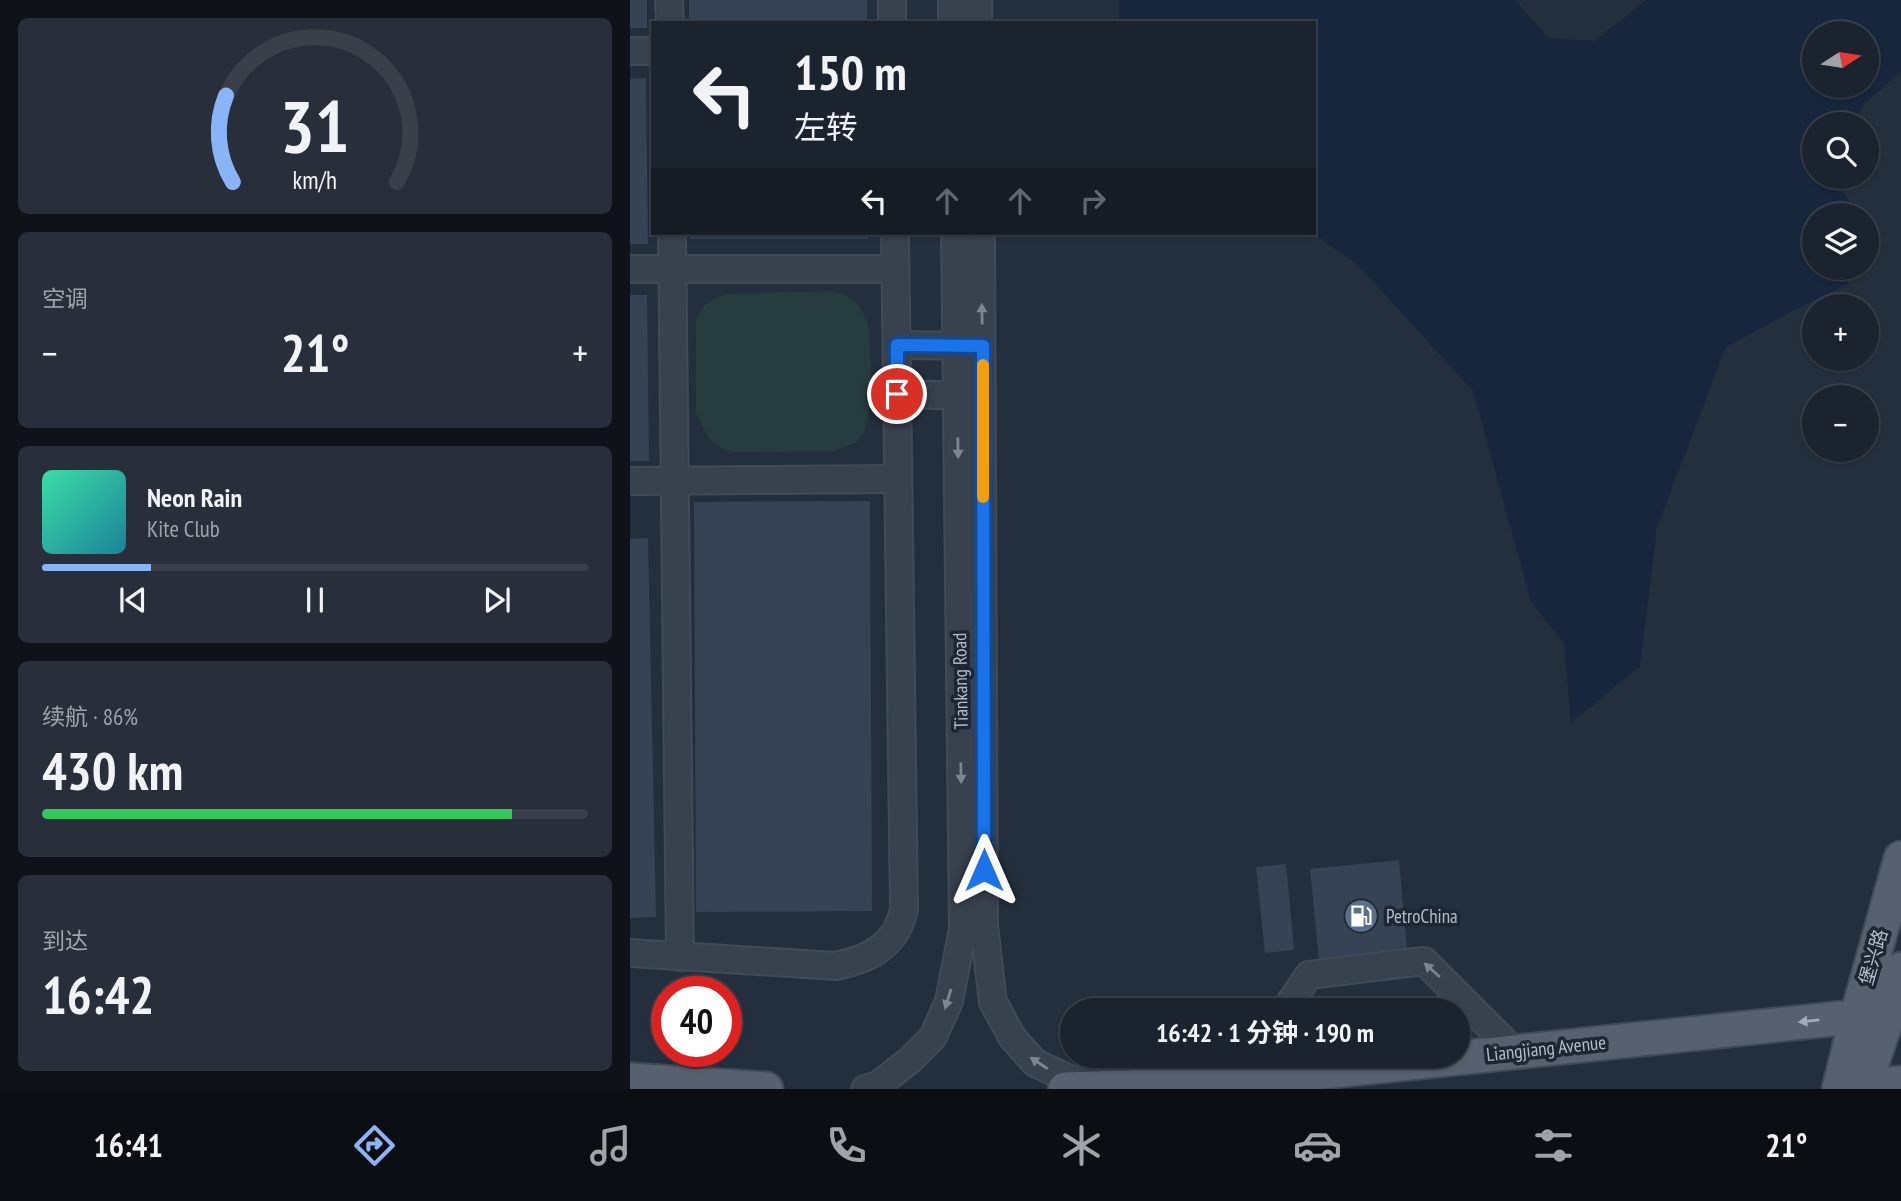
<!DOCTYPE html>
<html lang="zh">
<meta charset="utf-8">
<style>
body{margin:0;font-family:"PT Sans Narrow","Noto Sans SC",sans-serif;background:#282f3a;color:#f1f3f6;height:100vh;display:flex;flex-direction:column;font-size:26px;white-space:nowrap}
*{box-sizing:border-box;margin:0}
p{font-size:23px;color:#a0a4aa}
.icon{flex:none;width:38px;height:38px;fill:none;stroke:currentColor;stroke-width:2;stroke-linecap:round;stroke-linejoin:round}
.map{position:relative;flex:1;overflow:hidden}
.panel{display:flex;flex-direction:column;gap:18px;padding:18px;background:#0f1319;width:630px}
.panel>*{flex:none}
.banner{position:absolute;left:21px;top:21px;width:665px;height:214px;border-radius:0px;box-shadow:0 2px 5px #0004,0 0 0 2px #39404a;background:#1b232e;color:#f1f3f6;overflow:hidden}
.needle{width:46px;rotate:78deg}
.controls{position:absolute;left:1172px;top:21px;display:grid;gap:14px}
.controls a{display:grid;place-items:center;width:77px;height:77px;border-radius:50%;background:#1b232e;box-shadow:0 2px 5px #0004,0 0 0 2px #39404a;font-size:35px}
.speed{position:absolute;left:21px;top:976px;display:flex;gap:14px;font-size:35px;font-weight:700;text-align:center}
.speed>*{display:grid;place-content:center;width:91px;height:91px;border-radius:50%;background:#1b232e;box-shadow:0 2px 5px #0004,0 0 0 2px #39404a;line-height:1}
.speed .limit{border:10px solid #d22;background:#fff;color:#111}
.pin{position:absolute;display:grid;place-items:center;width:60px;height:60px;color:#fff;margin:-30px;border:4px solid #fff;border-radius:50%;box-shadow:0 2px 7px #0007}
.me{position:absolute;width:77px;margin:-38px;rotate:0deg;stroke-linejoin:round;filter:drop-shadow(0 0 5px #0008)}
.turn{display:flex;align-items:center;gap:24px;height:147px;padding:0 28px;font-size:32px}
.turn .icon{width:91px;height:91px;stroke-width:2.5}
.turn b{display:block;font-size:49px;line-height:60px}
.lanes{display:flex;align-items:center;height:66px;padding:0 28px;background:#0003;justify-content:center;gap:35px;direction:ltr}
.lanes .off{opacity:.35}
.big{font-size:52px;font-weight:700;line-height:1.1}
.panel .card{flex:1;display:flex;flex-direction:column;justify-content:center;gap:10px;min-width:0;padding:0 24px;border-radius:10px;background:#282f3a}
.panel .dial{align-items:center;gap:0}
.dial svg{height:182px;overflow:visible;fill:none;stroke:#39404a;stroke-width:7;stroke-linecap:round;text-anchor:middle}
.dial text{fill:#f1f3f6;stroke:none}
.song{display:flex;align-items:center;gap:21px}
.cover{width:84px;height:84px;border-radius:10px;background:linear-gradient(135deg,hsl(160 70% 55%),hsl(190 70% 35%))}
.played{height:7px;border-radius:4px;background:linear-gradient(90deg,#8ab4f8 20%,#39404a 20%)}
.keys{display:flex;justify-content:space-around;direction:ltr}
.heat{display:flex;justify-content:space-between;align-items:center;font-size:38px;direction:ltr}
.charge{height:10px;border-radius:5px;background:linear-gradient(90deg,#34c759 86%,#39404a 0)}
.trip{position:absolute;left:430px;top:998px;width:410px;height:70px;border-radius:35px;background:#1b232e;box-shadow:0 2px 5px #0004,0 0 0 2px #39404a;font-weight:700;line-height:70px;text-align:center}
.tab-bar{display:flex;height:112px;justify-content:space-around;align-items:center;background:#0b0e12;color:#a0a4aa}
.tab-bar .icon{width:49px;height:49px}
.tab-bar .current{color:#8ab4f8}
.tab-bar b{font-size:32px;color:#f1f3f6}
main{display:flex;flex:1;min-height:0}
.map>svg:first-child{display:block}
.green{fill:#263c3f}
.water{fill:#17263c;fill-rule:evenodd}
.building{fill:#364354}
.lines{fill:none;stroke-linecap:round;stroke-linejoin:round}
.minor-casing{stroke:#414a57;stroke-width:30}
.major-casing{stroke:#414a57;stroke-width:37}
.minor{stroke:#38414e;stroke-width:26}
.major{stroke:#56606e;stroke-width:33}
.oneway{fill:#7c8592}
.oneway2{fill:#a1aab7}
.route-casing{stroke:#114b97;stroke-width:18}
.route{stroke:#1a73e8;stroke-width:12}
.slow{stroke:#f59e0b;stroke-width:12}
.labels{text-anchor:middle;stroke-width:7;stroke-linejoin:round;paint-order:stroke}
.street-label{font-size:19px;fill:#b4bcc9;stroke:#1d2633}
.poi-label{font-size:19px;fill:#b4bcc9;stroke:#1d2633;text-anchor:start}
</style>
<main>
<section class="panel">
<div class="card dial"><svg viewBox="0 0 100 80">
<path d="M14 69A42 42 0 1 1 86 69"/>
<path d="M14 69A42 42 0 0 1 11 31" stroke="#8ab4f8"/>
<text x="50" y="56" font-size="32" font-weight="700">31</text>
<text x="50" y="72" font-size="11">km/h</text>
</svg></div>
<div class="card"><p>空调</p>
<div class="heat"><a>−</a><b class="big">21°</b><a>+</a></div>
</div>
<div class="card">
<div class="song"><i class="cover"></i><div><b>Neon Rain</b><p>Kite Club</p></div></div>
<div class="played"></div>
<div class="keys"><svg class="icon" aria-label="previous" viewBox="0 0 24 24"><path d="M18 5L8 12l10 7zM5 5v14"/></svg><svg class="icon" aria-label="pause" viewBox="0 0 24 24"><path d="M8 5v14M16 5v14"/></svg><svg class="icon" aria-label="next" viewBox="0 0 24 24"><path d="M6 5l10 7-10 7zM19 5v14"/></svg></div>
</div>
<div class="card"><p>续航 · 86%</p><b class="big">430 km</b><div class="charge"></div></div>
<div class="card"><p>到达</p><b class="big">16:42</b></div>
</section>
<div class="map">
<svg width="1271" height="1089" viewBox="0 0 1271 1089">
<rect width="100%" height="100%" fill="#242f3e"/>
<!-- green -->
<path class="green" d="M199,291C224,295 233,306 239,330C240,356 247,422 228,440C222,446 211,448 203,451L103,452L90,448L79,439L66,413V323C72,304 79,299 98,294Z"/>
<!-- water -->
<path class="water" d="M489,0H885L919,38L965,41L1016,0H1271V71L1234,104L1224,124H1185V177H1205L1227,215H1185V268H1223L1218,284L1166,309L1096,347L1027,527L1010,666L941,723L934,643L901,602L843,391L726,263L682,233H684V23H489ZM1185,33H1237V86H1185Z"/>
<!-- building -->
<g class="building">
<rect x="0" y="0" width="17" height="28"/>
<rect x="59" y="0" width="178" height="23"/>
<polygon points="16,78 18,244 0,244 0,79"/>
<rect x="60" y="233" width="178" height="6"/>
<polygon points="0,295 17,295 19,461 0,461"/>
<polygon points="240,501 242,911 66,912 64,502"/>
<polygon points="18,538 26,917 0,918 0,539"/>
<polygon points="769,860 779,972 691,980 680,869"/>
<polygon points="656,864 664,950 635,953 626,867"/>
</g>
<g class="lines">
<!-- minor casing -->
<g class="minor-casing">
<g id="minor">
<polyline points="39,0 40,23"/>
<polyline points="262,0 262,23"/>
<polyline points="322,0 322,23"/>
<polyline points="348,0 348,23"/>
<polyline points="0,51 23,51"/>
<polyline points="42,233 50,957"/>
<polyline points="351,233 354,926 363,1002 382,1037 405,1063 440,1079 464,1083"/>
<polyline points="0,269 265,269"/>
<polyline points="267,345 344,346"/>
<polyline points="267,394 342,396"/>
<polyline points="0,481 268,479"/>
<path d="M0,953L206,966C240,959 267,945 274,909L265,233"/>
<polyline points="655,1010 679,975 794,961 885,1052"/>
<polyline points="606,1081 624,1055"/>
<polyline points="235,1089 248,1085 280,1060 303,1037 319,1001 333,929 325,233"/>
</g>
</g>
<!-- major casing -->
<g class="major-casing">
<g id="major">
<polyline points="0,1080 136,1089"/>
<polyline points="1214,1088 1271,1083"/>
<polyline points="435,1089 497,1087 606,1081 1271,1012"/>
<polyline points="1209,1089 1227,1016 1271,858"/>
<polyline points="1233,1089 1259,1013 1271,969"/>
</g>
</g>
<!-- minor -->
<use href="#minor" class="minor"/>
<!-- major -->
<use href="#major" class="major"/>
</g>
<!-- one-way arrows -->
<defs><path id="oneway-solid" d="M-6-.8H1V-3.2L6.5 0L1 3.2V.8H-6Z" transform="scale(1.75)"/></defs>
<g class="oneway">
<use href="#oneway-solid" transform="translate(352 314) rotate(-91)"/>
<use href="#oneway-solid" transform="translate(328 448) rotate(89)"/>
<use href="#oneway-solid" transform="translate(331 773) rotate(89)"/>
<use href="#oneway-solid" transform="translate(802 970) rotate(-138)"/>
<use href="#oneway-solid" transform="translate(318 999) rotate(107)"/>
<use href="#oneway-solid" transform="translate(409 1063) rotate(-146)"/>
</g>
<use class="oneway2" href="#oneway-solid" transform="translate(1179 1021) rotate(174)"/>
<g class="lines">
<!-- route casing -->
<g class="route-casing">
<polyline id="route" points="267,394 267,345 353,346 354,870"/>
</g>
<!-- route -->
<use href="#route" class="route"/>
<!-- slow -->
<polyline class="slow" points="353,365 353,497"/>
</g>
<!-- icons -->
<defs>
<g id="fuel-disc" transform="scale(1.75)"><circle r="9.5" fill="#5c6f8a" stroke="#1d2633"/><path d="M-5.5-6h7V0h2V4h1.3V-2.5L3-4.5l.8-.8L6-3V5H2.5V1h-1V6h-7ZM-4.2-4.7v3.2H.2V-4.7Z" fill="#fff"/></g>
</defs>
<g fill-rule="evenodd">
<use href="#fuel-disc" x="731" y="916"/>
</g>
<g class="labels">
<!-- street labels -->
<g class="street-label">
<text transform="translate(330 681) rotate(-91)" y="7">Tiankang Road</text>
<text transform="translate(1243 957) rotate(-74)" y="7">堡兴路</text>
<text transform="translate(916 1048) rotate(-6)" y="7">Liangjiang Avenue</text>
</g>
<!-- poi labels -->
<g class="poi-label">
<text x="756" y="923">PetroChina</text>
</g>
</g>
</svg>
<div class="controls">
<a><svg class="needle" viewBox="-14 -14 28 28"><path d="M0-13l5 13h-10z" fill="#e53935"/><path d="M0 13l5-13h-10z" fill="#a0a4aa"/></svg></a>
<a><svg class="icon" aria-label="search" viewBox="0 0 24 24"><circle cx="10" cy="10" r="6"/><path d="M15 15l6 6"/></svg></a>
<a><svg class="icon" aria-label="layers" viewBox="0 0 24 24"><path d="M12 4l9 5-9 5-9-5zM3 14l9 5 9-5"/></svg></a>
<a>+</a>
<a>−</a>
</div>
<div class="speed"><div class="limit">40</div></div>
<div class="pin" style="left:267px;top:394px;background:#d93025"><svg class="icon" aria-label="arrive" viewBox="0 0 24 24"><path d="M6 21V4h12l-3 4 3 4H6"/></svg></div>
<svg class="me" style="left:354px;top:870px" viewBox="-20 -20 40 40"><path d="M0-17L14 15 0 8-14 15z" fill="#1a73e8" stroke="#fff" stroke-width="4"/></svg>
<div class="trip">16:42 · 1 分钟 · 190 m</div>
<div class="banner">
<div class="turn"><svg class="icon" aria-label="left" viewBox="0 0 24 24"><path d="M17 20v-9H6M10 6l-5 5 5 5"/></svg><div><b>150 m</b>左转</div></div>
<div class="lanes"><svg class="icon" aria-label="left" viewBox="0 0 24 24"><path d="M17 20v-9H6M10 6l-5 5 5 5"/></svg><svg class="icon off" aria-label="ahead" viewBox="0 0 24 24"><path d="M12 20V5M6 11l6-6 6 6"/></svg><svg class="icon off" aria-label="ahead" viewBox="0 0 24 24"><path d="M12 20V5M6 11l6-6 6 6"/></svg><svg class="icon off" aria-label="right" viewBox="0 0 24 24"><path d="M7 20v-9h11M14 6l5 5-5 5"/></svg></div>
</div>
</div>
</main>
<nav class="tab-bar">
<b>16:41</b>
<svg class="icon current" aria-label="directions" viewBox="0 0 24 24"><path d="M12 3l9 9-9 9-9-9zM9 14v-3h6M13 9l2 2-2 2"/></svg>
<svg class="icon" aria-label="music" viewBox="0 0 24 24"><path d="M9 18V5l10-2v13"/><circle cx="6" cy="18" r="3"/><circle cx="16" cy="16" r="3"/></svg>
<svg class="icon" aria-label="phone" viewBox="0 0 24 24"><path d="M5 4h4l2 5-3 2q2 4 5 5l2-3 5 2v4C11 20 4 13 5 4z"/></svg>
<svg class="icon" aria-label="climate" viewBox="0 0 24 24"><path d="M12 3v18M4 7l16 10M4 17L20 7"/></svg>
<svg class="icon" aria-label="car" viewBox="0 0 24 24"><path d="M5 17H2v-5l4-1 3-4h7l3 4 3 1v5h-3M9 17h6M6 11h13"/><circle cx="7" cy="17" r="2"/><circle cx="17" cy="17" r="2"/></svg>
<svg class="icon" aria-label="filters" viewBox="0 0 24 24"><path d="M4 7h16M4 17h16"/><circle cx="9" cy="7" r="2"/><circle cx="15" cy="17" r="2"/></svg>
<b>21°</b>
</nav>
